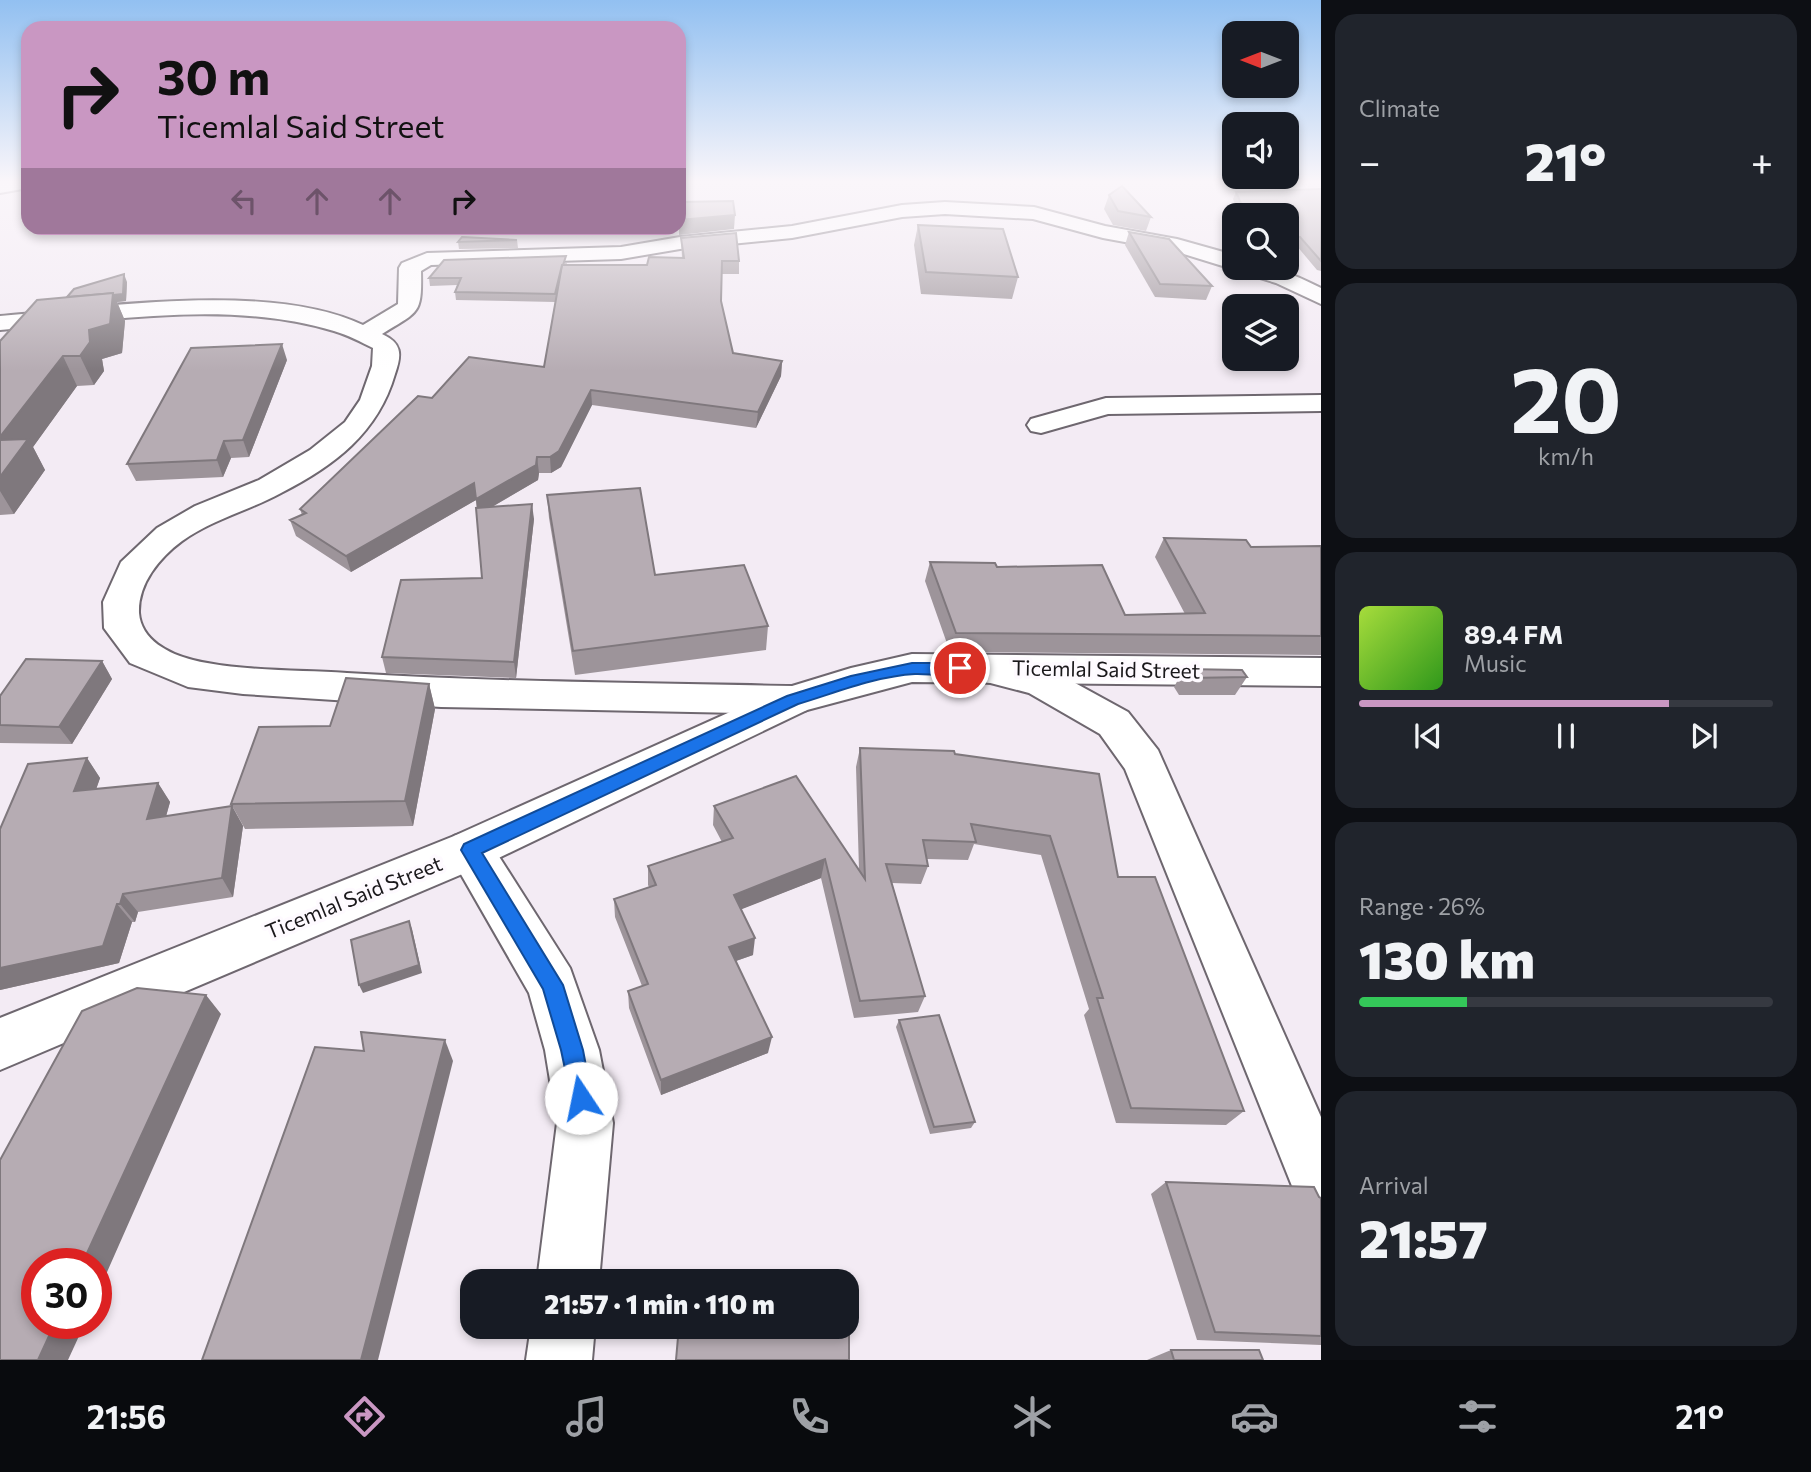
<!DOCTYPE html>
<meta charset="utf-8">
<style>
body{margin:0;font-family:Commissioner,sans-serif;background:#20242c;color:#f1f3f6;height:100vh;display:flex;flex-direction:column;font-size:26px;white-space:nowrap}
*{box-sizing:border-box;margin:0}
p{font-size:23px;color:#9ea1a6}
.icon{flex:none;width:38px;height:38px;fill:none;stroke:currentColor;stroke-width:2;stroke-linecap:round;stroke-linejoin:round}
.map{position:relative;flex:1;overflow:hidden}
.drawer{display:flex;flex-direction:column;gap:14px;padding:14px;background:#0d0f14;width:490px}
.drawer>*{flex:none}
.hud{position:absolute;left:21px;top:21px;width:665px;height:214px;border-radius:21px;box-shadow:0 4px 10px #0003;background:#c997c2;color:#111;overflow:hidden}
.needle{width:46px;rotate:270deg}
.fabs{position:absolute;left:1222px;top:21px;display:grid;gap:14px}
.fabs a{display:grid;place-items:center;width:77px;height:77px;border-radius:14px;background:#171b24;box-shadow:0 4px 10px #0003;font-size:35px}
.speed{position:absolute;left:21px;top:1248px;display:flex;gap:14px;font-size:35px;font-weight:700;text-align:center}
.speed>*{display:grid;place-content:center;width:91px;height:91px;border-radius:50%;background:#171b24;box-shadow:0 4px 10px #0003;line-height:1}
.speed .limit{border:10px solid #d22;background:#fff;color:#111}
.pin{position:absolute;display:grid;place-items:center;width:60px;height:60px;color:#fff;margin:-30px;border:4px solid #fff;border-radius:50%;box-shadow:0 2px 7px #0007}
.me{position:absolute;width:77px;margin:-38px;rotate:349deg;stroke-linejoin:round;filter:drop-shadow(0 0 5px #0008)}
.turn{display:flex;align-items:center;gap:24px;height:147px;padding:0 21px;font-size:32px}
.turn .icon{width:91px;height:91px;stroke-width:2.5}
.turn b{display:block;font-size:49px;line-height:60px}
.lanes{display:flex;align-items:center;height:66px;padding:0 21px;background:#0003;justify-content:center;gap:35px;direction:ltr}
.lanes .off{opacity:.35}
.big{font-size:52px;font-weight:800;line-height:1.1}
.drawer .tile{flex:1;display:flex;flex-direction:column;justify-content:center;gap:10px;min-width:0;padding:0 24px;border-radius:21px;background:#20242c}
.drawer .dial{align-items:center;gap:0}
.dial b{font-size:91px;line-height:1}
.song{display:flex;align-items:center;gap:21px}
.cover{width:84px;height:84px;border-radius:10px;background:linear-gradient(135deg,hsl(80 70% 55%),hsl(110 70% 35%))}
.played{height:7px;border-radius:4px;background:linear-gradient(90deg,#c997c2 75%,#363941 75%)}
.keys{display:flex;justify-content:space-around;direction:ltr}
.heat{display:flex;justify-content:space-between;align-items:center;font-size:38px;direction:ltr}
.charge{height:10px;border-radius:5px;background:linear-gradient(90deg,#34c759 26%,#363941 0)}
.trip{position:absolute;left:460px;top:1269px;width:399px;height:70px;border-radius:21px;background:#171b24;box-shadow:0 4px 10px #0003;font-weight:800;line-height:70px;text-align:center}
.dock{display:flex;height:112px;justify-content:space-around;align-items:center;background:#090b0e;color:#9ea1a6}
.dock .icon{width:49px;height:49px}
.dock .on{color:#c997c2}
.dock b{font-size:32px;color:#f1f3f6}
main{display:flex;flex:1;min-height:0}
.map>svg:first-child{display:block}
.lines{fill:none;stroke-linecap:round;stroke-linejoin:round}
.minor-casing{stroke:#6e676f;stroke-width:4}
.secondary-casing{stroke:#6e676f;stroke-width:4}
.trunk-casing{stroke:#6e676f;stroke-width:4}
.minor{fill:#fff;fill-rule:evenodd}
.secondary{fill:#fff;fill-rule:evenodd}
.trunk{fill:#fff;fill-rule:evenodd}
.wall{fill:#9d949a}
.shaded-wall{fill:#7f787d}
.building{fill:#b6acb3;stroke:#7f787d;stroke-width:2}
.route{fill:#1a73e8;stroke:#114b97;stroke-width:2}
.labels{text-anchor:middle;stroke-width:7;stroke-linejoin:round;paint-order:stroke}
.street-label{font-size:21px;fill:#1a181b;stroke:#fefaff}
</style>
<main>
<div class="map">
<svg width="1321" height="1360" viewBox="0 0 1321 1360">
<rect width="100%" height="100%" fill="#f3ebf4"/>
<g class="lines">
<!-- minor casing -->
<g class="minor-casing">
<g id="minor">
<path d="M945,202L1034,207L1105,226L1177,239L1234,255V268H1237L1226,267L1174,251L1103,238L1033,219L945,214L902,217L792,238L680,249L621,259L431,265L421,271C422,315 419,311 382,334C402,343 402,354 395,374C378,433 334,466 281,493C248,511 213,519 182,541C159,558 138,584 139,613C141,640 169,654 193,660C236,671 302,670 347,673C495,682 644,683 793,686L807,690L813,700L807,710L793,714L441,707L243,694L188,687L130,663L104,628L103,602L121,562L157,528L195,506L259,480L310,450L345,422L360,400L372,366L373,348C361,342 348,335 334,331C228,299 109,321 0,330V316C102,307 269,281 363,325L398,304L399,268L402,263L427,253L621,247L680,237L792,226L902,205Z"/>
<path d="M1241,268C1275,266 1291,273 1321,288V304L1276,283L1244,273Z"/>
<polygon points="1321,395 1321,411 1108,414 1041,433 1031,431 1027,425 1031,419 1106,398"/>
<polygon points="992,656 1055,672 1128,712 1158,750 1321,1117 1321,1214 1300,1206 1125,769 1100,734 1029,693 979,680 973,670 979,660"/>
<polygon points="470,831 486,836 570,968 599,1050 613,1123 599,1281 537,1281 557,1123 545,1050 529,993 447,850 454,836"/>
<polygon points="531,1326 595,1326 592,1360 526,1360"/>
</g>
</g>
<!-- secondary casing -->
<g class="secondary-casing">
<polygon id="secondary" points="912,654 1321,658 1321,686 912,682 807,710 486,864 0,1070 0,1018 454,836 779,690 851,668"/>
</g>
<!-- trunk casing -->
<g class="trunk-casing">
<polygon id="trunk" points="0,181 28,181 28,188 0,193"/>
</g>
<!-- minor -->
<use href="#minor" class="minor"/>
<!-- secondary -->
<use href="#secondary" class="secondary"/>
<!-- trunk -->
<use href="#trunk" class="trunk"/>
</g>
<!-- wall -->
<g class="wall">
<polygon points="1321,189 1321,271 1317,270 1296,245 1286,244 1286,215 1239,215 1233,199 1236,192"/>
<polygon points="1109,195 1151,217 1146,231 1113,225 1104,209"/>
<polygon points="918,225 1018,277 1012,299 921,294 914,245"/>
<polygon points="1129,232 1212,286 1206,300 1155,297 1125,245"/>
<polygon points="681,238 739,261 739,274 722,274 721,301 733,353 782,361 781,376 756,428 592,405 561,467 551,473 539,473 538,480 492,507 534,519 516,678 386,673 382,657 482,578 476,500 351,572 296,536 290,520 302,515 300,509 432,398 544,367 555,302 456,300 455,292 457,285 430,286 429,278 567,263 566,265 647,265 682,258"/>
<polygon points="517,240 518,248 459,249 458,242"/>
<polygon points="127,282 126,301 117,302 125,321 122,353 102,359 104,371 94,385 77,386 33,447 45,470 14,514 0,515 0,341 67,297"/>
<polygon points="287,360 249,457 231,458 223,477 136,481 127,464"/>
<polygon points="547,495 655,575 768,626 766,650 575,675 549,518"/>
<polygon points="1164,538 1251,547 1321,546 1321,655 950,652 925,581 930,562 997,567 1125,615 1185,614 1155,557"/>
<polygon points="102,661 112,679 72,744 0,743 0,696"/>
<polygon points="1184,669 1247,677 1235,695 1179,695 1174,687"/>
<polygon points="429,684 435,709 413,826 245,829 231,804 330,726"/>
<polygon points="860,748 955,754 1118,877 1244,1111 1226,1125 1116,1123 1084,1015 1089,1009 1041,855 974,844 968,860 927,859 928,866 921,884 892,883 925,996 918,1012 854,1018 821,878 741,909 753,955 736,961 768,1053 661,1095 629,1008 628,991 642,986 615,917 614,899 649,887 648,885 648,866 722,842 713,825 714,806 859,870 856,767"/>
<polygon points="87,758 100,778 96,789 158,783 170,802 166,816 232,806 243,826 233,897 138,912 135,922 132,922 119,963 0,990 0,994 0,829"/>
<polygon points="899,1020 975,1122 971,1128 930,1134 896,1027"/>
<polygon points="1166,1182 1321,1198 1321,1345 1197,1340 1151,1194"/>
<polygon points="1171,1350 1263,1360 1147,1360"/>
</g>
<!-- shaded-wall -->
<g class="shaded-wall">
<polygon points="735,215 734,229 679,235 679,220"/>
<polygon points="124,274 127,282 126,301 117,302 125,321 122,353 102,359 104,371 94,385 80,356 89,330"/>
<polygon points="282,344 287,360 249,457 243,440"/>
<polygon points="63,356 77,386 33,447 45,470 14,514 0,491 0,437"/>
<polygon points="782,361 781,376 756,428 758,412"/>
<polygon points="591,390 592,405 561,467 551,473 550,457"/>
<polygon points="224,441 231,458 223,477 217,460"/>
<polygon points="537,457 539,473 538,480 478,515 476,500 351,572 346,556 474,483"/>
<polygon points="532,504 534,519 516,678 514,662"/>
<polygon points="102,661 112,679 72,744 59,727"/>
<polygon points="429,684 435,709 413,826 405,801"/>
<polygon points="87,758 100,778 89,810 74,791"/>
<polygon points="158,783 170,802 160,838 147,819"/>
<polygon points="232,806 243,826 233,897 222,878"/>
<polygon points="825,859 821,878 732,913 734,895"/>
<polygon points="123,894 138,912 135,922 120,904"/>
<polygon points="117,904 132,922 119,963 0,990 0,994 0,968"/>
<polygon points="409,921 412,929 422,973 363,993 359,985"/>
<polygon points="755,938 753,955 727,964 729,947"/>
<polygon points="206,995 221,1014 96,1297 96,1264 82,1264"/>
<polygon points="772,1037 768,1053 661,1095 661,1080"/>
<polygon points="445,1040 453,1061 378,1360 361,1360"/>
<polygon points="55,1323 85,1323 68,1360 38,1360"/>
</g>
<!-- building -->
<g class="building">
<polygon points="1122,186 1151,217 1118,211 1109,195"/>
<polygon points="1321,189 1321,261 1300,237 1286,236 1286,215 1246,215 1236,192"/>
<polygon points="733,201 735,215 679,220 679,202"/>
<polygon points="918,225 1003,229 1018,277 926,272"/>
<polygon points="1129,232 1169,239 1212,286 1160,284"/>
<polygon points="736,233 739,261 722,261 721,301 733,353 782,361 758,412 591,390 559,451 550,457 537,457 536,465 476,499 474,483 346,556 290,520 306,513 300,509 418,396 432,398 469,357 544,367 562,265 647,265 649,257 684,258 681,238"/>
<polygon points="462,237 517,240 458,242"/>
<polygon points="566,256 563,265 562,265 555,294 455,292 461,278 429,278 444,260"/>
<polygon points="124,274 123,294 113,295 113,293 67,297 74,289"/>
<polygon points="113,293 110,324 89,330 90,342 80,356 63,356 0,437 0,341 37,300"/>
<polygon points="282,344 243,440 224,441 217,460 127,464 191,348"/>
<polygon points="28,439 0,477 0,440"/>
<polygon points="640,488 655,575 744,565 768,626 573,651 547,495"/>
<polygon points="532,504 514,662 382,657 401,580 482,578 476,508"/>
<polygon points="1164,538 1246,540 1251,547 1321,546 1321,636 956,633 930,562 995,563 997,567 1102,565 1125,615 1205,613"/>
<polygon points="26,659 102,661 59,727 0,725 0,696"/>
<polygon points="1184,669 1242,670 1247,677 1189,678"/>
<polygon points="346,678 429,684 405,801 231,804 259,727 330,726"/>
<polygon points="860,748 954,751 955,754 1099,774 1118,877 1155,877 1244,1111 1131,1108 1097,998 1103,998 1050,836 971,824 976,842 923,840 928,866 886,864 925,996 860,1001 825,859 734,895 755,938 729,947 772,1037 661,1080 628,991 648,984 614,899 656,885 648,866 733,838 714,806 796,776 865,879"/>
<polygon points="87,758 74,791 158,783 147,819 232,806 222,878 123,894 120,904 117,904 103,946 0,968 0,829 28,764"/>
<polygon points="409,921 419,965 359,985 351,940"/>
<polygon points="137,988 206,995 82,1264 37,1264 37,1323 55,1323 38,1360 0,1360 0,1160 82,1011"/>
<polygon points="939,1015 975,1122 934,1127 899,1020"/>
<polygon points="361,1032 445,1040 361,1360 202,1360 315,1047 364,1051"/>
<polygon points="1166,1182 1314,1187 1319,1197 1321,1198 1321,1336 1215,1332"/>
<polygon points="847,1318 849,1318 849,1360 676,1360 679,1326 847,1326"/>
<polygon points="1171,1350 1259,1350 1263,1360 1174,1360"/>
</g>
<!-- sky -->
<linearGradient id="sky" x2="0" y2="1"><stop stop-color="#92c0f1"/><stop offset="0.49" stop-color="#faf6fa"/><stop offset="1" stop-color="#faf6fa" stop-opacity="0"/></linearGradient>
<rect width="1321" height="371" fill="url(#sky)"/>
<!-- route -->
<path class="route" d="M912,663H960L968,668C959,680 929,673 915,674C876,676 835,693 798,704L482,853L563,985L583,1050L592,1098L589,1107L581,1110L573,1107L561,1050L543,989L464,855L461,850L464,844L787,696L851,676Z"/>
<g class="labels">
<!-- street labels -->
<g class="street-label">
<text transform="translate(1106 670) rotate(1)" y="7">Ticemlal Said Street</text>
<text transform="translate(354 898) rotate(-22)" y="7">Ticemlal Said Street</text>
</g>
</g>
</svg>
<div class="fabs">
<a><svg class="needle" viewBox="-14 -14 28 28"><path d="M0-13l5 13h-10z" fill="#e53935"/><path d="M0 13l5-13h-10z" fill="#9ea1a6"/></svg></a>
<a><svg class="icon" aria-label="sound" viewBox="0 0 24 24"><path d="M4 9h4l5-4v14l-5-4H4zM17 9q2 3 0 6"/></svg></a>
<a><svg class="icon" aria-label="search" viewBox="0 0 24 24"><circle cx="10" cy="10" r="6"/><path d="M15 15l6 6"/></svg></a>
<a><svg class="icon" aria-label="layers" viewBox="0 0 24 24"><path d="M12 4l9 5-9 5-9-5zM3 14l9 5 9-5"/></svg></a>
</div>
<div class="speed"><div class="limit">30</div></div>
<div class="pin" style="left:960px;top:668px;background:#d93025"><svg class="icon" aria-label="arrive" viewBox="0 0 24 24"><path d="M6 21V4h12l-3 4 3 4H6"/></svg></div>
<svg class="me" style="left:581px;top:1098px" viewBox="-20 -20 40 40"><circle r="19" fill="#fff"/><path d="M0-13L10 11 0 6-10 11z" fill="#1a73e8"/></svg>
<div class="trip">21:57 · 1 min · 110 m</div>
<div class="hud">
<div class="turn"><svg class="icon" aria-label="right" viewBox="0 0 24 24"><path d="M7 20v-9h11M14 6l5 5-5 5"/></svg><div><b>30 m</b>Ticemlal Said Street</div></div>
<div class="lanes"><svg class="icon off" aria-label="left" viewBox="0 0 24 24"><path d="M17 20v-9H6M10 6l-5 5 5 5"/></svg><svg class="icon off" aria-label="ahead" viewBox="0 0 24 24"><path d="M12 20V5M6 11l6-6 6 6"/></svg><svg class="icon off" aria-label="ahead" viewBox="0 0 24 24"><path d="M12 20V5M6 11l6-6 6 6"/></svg><svg class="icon" aria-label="right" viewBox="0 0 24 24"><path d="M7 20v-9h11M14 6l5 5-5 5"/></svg></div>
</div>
</div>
<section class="drawer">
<div class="tile"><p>Climate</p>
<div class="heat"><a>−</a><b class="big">21°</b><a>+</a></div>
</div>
<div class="tile dial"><b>20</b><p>km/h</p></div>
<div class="tile">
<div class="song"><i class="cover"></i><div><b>89.4 FM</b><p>Music</p></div></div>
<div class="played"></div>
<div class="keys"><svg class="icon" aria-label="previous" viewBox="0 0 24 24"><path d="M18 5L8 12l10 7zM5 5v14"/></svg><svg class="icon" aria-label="pause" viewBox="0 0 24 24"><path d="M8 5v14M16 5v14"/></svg><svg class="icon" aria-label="next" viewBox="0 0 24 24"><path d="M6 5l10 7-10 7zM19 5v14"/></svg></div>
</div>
<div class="tile"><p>Range · 26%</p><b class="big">130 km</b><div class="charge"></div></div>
<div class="tile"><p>Arrival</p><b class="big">21:57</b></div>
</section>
</main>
<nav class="dock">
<b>21:56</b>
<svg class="icon on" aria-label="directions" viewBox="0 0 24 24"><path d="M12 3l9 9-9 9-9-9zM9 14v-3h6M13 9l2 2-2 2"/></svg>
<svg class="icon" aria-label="music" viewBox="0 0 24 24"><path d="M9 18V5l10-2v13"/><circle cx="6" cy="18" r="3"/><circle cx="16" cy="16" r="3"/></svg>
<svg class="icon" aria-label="phone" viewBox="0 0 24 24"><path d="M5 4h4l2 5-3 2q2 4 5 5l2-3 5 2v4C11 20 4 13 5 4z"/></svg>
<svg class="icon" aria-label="climate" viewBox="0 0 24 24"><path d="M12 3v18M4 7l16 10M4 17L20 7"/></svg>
<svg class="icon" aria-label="car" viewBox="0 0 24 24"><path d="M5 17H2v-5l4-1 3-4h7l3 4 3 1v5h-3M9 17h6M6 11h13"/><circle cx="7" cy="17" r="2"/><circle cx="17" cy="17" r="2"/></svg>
<svg class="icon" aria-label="filters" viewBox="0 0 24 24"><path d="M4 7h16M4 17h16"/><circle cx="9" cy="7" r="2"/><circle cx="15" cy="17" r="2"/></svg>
<b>21°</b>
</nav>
